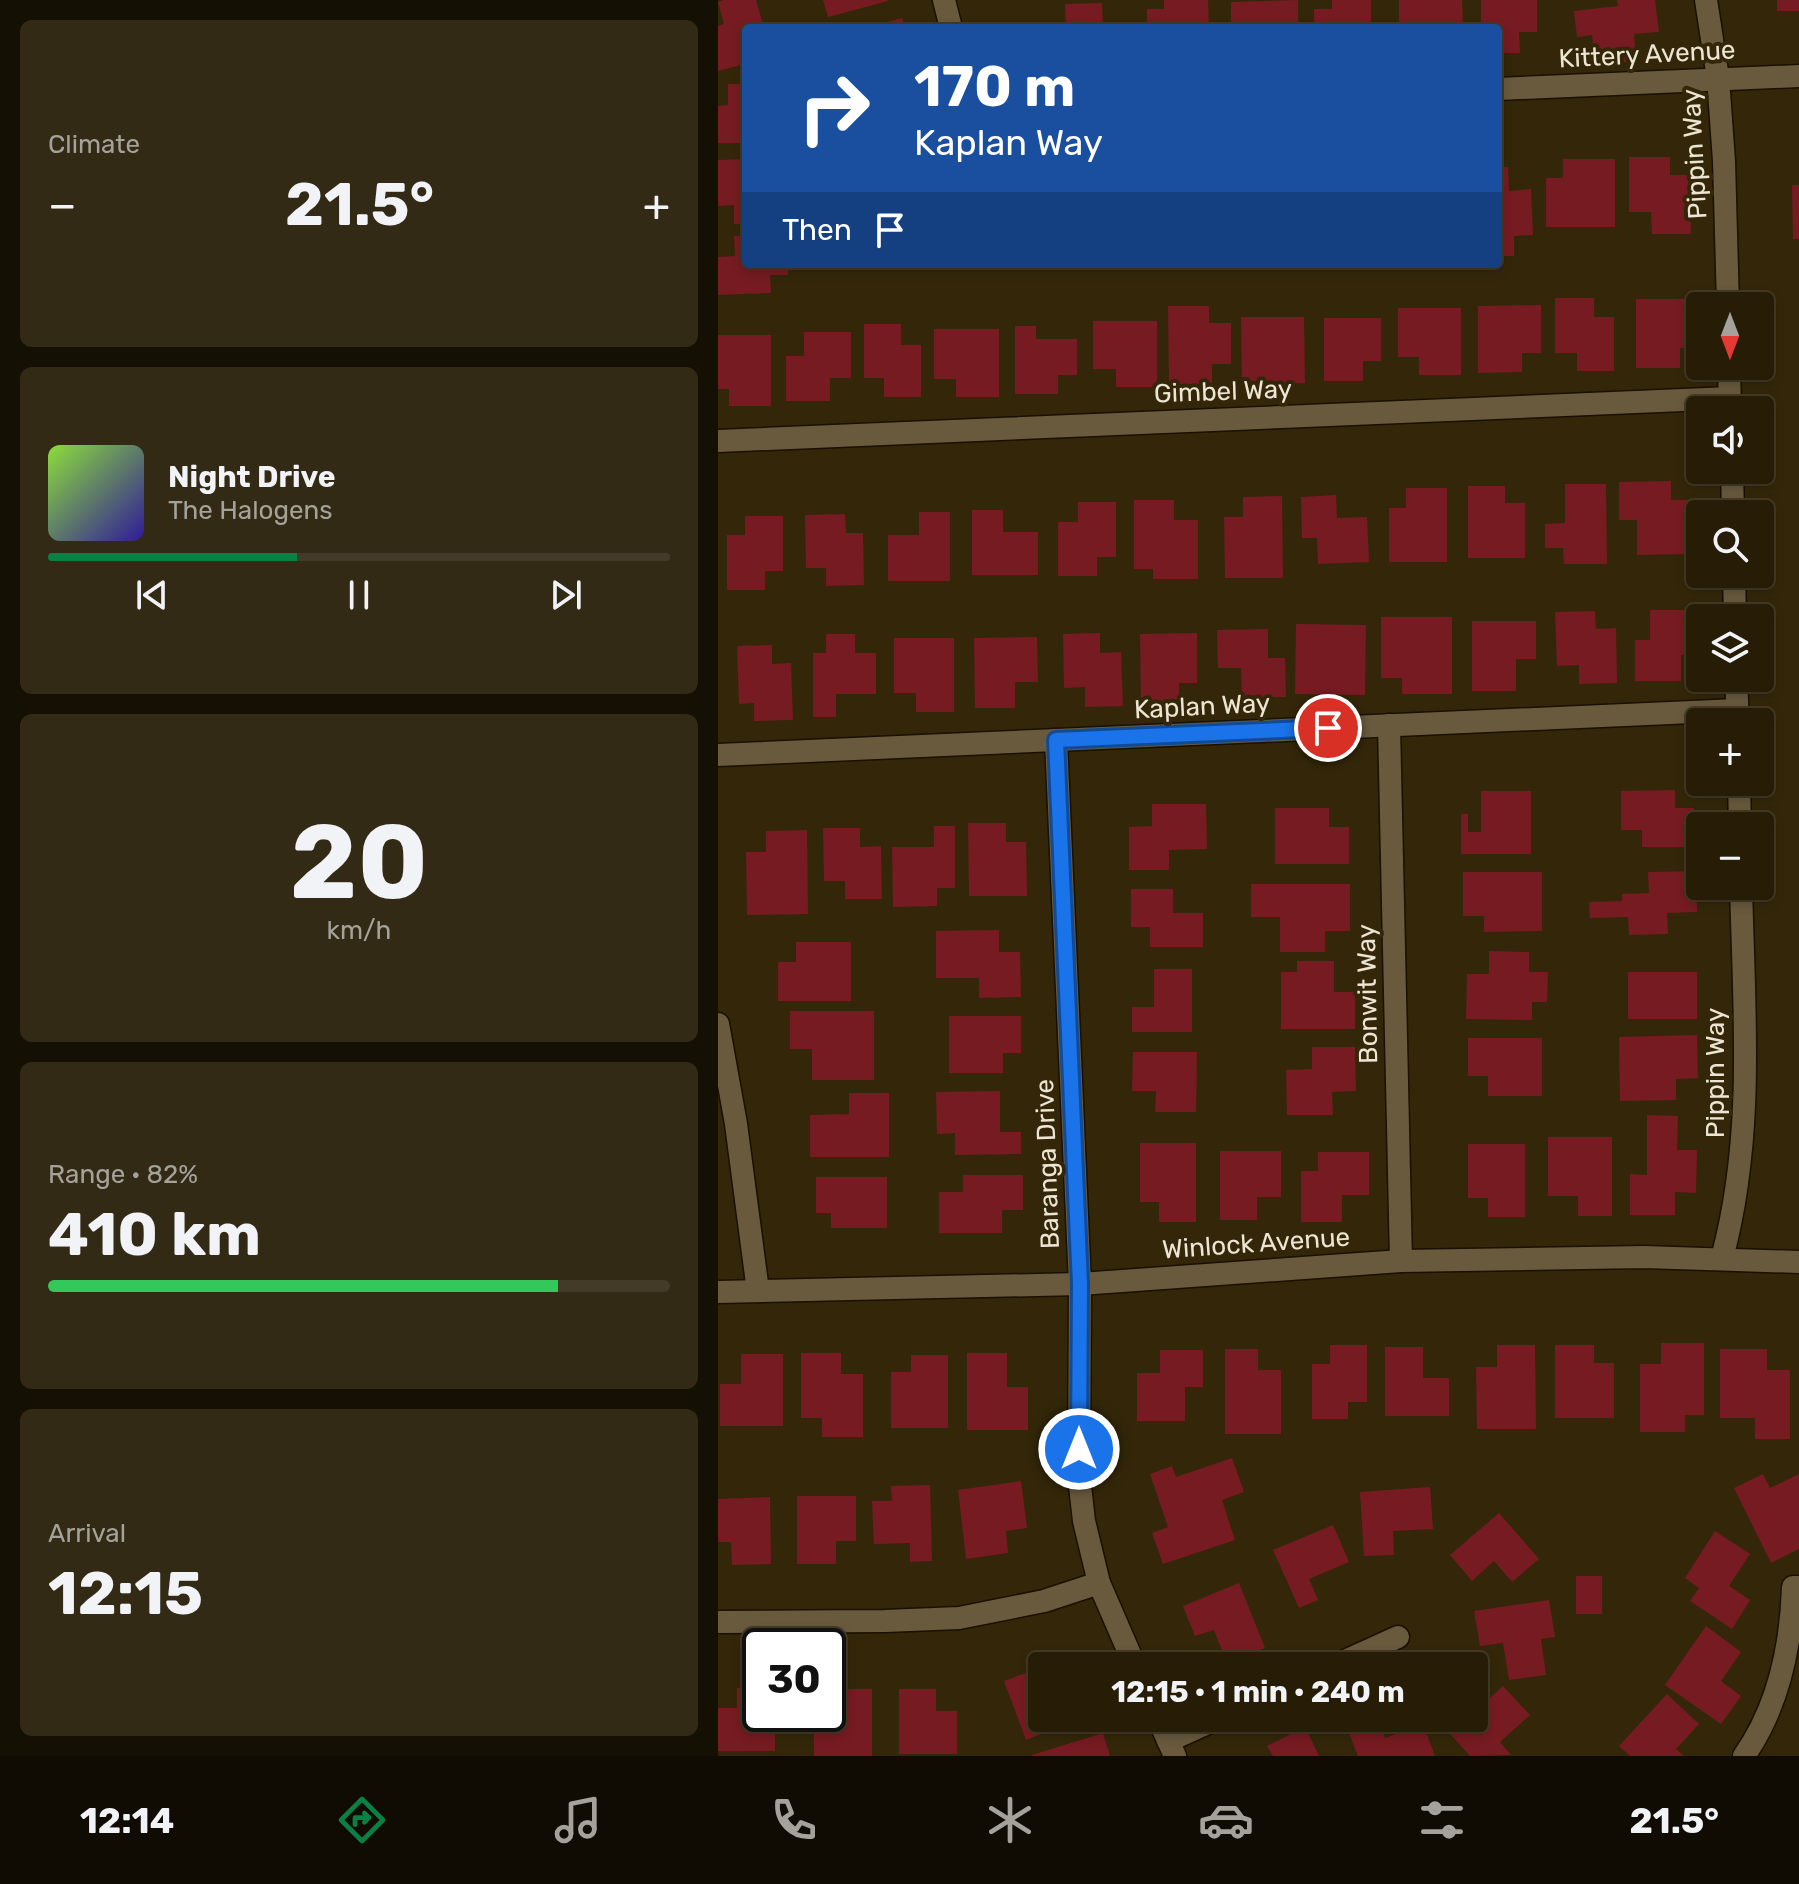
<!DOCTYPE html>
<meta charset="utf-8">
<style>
body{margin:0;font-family:Rubik,sans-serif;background:#332a15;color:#f1f3f6;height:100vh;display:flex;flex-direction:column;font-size:30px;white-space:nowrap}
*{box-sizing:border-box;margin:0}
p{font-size:26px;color:#a4a29b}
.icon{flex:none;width:44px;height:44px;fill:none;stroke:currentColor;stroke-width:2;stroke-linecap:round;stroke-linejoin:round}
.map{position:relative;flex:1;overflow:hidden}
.sheet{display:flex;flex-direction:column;gap:20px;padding:20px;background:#151004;width:718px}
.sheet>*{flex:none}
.banner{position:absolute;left:24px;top:24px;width:760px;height:244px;border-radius:8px;box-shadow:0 4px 12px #0003,0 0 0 2px #433b28;background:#1a4fa0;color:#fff;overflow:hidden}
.needle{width:52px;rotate:180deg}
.fabs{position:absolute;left:968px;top:292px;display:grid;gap:16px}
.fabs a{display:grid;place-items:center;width:88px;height:88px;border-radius:8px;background:#271d07;box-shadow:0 4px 12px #0003,0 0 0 2px #433b28;font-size:40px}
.speed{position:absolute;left:24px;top:1628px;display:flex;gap:16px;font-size:40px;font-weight:700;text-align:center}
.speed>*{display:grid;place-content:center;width:104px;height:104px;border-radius:50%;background:#271d07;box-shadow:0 4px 12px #0003,0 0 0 2px #433b28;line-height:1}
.speed .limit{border:4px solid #111;border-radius:12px;background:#fff;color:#111}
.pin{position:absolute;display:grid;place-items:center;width:68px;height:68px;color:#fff;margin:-34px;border:4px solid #fff;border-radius:50%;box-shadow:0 2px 8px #0007}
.me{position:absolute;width:88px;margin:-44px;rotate:0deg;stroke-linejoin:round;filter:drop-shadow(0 0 6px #0008)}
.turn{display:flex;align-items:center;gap:28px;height:168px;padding:0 40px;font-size:36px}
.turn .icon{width:104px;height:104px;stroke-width:2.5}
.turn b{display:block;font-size:56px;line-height:68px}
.then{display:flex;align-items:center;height:76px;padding:0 40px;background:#0003;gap:16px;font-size:30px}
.big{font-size:60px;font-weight:700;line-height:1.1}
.sheet .widget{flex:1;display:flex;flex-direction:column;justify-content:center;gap:12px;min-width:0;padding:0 28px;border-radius:12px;background:#332a15}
.sheet .dial{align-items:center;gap:0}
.dial b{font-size:104px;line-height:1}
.song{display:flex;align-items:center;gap:24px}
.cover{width:96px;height:96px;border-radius:12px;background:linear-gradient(135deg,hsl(90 70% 55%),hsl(250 70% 35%))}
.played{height:8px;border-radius:4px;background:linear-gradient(90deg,#0b8043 40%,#433b28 40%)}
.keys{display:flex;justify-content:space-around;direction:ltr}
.heat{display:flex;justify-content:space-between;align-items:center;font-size:44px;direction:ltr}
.charge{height:12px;border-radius:6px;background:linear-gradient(90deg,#34c759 82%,#433b28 0)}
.trip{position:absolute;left:310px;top:1652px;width:460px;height:80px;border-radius:8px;background:#271d07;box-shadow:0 4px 12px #0003,0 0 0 2px #433b28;font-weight:700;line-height:80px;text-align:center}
.tabs{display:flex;height:128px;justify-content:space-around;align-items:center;background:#100c03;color:#a4a29b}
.tabs .icon{width:56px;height:56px}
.tabs .selected{color:#0b8043}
.tabs b{font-size:36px;color:#f1f3f6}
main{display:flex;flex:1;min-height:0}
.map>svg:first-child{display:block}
.building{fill:#761b21}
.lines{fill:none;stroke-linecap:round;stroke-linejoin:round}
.minor-casing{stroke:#1a1000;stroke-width:25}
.minor{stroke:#695a3d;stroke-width:22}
.route-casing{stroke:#114b97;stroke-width:20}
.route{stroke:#1a73e8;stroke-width:14}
.labels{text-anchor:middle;stroke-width:8;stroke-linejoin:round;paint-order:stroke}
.street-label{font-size:26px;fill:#ede5d4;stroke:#342709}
</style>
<main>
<section class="sheet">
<div class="widget"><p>Climate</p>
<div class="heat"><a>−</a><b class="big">21.5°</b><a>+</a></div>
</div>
<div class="widget">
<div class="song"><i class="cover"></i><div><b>Night Drive</b><p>The Halogens</p></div></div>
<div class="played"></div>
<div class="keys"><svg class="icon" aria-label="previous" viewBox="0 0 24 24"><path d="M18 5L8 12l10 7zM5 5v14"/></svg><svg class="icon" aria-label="pause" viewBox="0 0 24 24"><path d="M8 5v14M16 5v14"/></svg><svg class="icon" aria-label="next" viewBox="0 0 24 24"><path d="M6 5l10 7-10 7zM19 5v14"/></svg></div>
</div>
<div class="widget dial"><b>20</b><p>km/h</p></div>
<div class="widget"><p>Range · 82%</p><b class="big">410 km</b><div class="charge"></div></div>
<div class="widget"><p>Arrival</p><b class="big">12:15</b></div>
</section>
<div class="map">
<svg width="1081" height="1756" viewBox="0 0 1081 1756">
<rect width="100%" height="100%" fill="#342709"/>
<!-- building -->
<g class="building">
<polygon points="6,0 38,0 46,28 28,28 28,44 23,46 27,64 0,71 0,26 6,24 0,2"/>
<polygon points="105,0 169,0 170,1 110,17"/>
<polygon points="446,0 490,0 491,28 429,28 429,9 446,9"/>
<polygon points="580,0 580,28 513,28 513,2"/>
<polygon points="614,0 653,0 653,28 596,28 596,9 614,9"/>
<polygon points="681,0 744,0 745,28 681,28"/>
<polygon points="763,0 819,0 819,32 801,32 802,53 780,53 780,28 763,28"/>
<polygon points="899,0 937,0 941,32 916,34 918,61 877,65 874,35 859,37 856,11 900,6"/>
<rect x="1059" y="0" width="22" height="11"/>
<polygon points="384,3 385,28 348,28 347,4"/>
<polygon points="184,18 187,28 151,28 151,27"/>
<polygon points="10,84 28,84 28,143 0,143 0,106 10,105"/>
<polygon points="911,157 952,157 952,175 971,175 973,234 934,234 933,212 911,212"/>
<polygon points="28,159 28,224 16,224 16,205 0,206 0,160"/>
<polygon points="845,159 897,159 897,227 828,227 828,178 845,178"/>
<polygon points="780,167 790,167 791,191 813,189 815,235 796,236 796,256 780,256"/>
<polygon points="1074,185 1081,185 1081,239 1075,239"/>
<polygon points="16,236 28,236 28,264 70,264 70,275 52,275 53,293 0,295 0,257 17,256"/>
<polygon points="277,264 338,264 338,270 277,266"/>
<polygon points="837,298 876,298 876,317 896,317 896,371 859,371 859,353 837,353"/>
<polygon points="918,299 981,299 981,348 962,348 962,368 918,368"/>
<polygon points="823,305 823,353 804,353 804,372 760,373 760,306"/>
<polygon points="450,306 491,306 491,323 513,323 513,364 494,364 494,384 451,385"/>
<polygon points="680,308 743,308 743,375 701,375 701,357 680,357"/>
<polygon points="523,317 586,317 587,383 524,383"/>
<polygon points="606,318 663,318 663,361 645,361 645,381 606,381"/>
<polygon points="375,321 439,321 439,387 398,387 398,369 375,369"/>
<polygon points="146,324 183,324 183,345 203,345 203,397 166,397 166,378 146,378"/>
<polygon points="297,326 318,326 318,339 359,339 359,375 340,375 340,394 297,394"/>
<polygon points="216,329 281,329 281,397 238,397 238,379 216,379"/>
<polygon points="86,332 133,332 133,378 112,378 112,401 68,401 68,356 86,356"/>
<polygon points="0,335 53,335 53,406 11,406 11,389 0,389"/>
<polygon points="953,481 953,500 974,500 974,554 919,555 919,520 901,520 901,482"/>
<polygon points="847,484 888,484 889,564 846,564 845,548 827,548 827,524 847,523"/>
<polygon points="750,486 787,486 787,503 807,503 807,558 750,558"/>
<polygon points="688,488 729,488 729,562 671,562 671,508 688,508"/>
<polygon points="618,495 619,518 649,517 651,562 600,564 599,538 584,538 583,497"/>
<polygon points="564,496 565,578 507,578 506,517 525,517 525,497"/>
<polygon points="416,500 456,500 456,520 480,520 480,579 435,579 435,569 416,569"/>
<polygon points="360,502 398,502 398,557 379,557 379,576 340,576 340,522 360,522"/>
<polygon points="254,510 285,510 285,532 320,532 320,575 254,575"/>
<polygon points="201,512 232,512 232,581 170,581 170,535 201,535"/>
<polygon points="127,514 128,533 145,533 146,585 108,586 108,568 88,568 87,515"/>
<polygon points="27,516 65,516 65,571 47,571 47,590 9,590 9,535 27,535"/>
<polygon points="932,610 983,610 982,655 963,655 963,681 917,681 917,640 932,640"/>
<polygon points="877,611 878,629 898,628 899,683 861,684 861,665 839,666 837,612"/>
<polygon points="663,617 734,617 734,694 684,694 684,678 663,678"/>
<polygon points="754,621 818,621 818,659 798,659 798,691 754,691"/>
<polygon points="578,624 648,625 647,695 577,694"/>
<polygon points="550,629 550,658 567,658 568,697 524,698 523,668 500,668 499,630"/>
<polygon points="382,633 382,653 403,652 405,706 367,707 367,687 346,688 345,634"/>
<polygon points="479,633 479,683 461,683 461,704 423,704 422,634"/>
<polygon points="108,634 137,634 137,653 158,653 158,694 118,694 118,717 95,717 95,653 108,653"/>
<polygon points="319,637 320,682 297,682 297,708 257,708 256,638"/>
<polygon points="176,638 236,638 236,712 198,712 198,693 176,693"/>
<polygon points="54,645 54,664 73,663 75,720 36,721 36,703 21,704 19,646"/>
<polygon points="957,790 957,808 976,808 977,847 924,847 924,830 903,830 903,791"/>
<polygon points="763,791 813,791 813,854 743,854 743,814 750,814 750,832 763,832"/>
<polygon points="434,804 488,804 489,849 451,850 451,870 411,870 411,827 434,826"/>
<polygon points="557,808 611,808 611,827 631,827 631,864 557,864"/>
<polygon points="250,823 288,823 288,842 308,842 309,896 251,896"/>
<polygon points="216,826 237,826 237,888 219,888 219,906 175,907 174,847 216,847"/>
<polygon points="105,828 142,828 142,847 163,846 164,899 127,899 127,881 106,881"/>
<polygon points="89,830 90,914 29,915 28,852 48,852 48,831"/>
<polygon points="978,871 979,912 949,913 950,934 911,935 910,917 872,918 871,902 904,901 904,894 931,893 930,872"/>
<polygon points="745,872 824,872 824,931 766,932 766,916 745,916"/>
<polygon points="533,884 632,884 632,931 607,931 607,952 562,952 562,917 533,917"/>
<polygon points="413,889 455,889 455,913 485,913 485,947 432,947 432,927 413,927"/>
<polygon points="281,930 281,952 302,952 303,997 261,998 261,978 218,978 218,931"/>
<polygon points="78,942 133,942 133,1001 60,1001 60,962 78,962"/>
<polygon points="771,951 811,952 811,972 830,972 829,1002 814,1002 814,1020 748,1019 749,974 771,974"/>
<polygon points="579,961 616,961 616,992 637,992 637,1029 563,1029 563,972 579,972"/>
<polygon points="436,969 474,969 474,1032 414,1032 414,1007 436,1007"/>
<rect x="910" y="972" width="69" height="47"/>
<polygon points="72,1011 156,1011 156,1080 94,1080 94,1049 72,1049"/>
<polygon points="231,1016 303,1016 303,1053 285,1053 285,1073 231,1073"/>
<polygon points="979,1035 980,1078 958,1079 958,1100 902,1101 901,1037"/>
<polygon points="750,1038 824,1038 824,1096 770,1096 770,1076 750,1076"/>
<polygon points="594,1047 637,1047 638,1091 614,1092 615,1115 569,1115 568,1070 594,1069"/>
<polygon points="415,1052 479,1052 478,1112 437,1112 438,1091 414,1091"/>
<polygon points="282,1091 282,1132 303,1132 303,1154 237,1155 237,1133 219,1134 218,1092"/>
<polygon points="131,1093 171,1093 171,1157 92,1157 92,1115 131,1114"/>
<polygon points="929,1115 960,1116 959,1150 979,1150 978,1193 957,1192 957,1215 912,1215 912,1174 929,1175"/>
<polygon points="830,1137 894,1137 894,1216 860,1216 860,1196 830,1196"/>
<polygon points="422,1143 478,1143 478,1222 441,1222 441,1202 422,1202"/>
<polygon points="750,1144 807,1144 807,1217 770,1217 770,1198 750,1198"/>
<polygon points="502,1151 563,1151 563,1197 539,1197 539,1220 502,1220"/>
<polygon points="600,1152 651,1152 651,1195 624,1195 624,1222 583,1222 583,1171 600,1171"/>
<polygon points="245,1175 305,1175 305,1210 284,1210 284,1233 221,1233 221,1192 245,1192"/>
<polygon points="98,1177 169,1177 169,1228 113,1228 113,1213 98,1213"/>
<polygon points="943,1343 986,1343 986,1415 967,1415 967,1432 922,1432 922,1364 943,1364"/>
<polygon points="612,1345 649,1345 649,1402 630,1402 630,1419 594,1419 594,1364 612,1364"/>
<polygon points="779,1345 817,1345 818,1429 759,1429 758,1367 779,1367"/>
<polygon points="837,1345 876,1345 876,1363 896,1363 896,1418 837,1418"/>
<polygon points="667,1347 705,1347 705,1378 731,1378 731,1416 667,1416"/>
<polygon points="507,1349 540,1349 540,1370 563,1370 563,1434 507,1434"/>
<polygon points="1002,1349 1049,1349 1049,1370 1072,1370 1072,1439 1037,1439 1037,1418 1002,1418"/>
<polygon points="442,1350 485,1350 485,1387 467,1387 467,1421 419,1421 419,1373 442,1373"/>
<polygon points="83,1353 123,1353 123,1374 145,1374 145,1437 104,1437 104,1418 83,1418"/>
<polygon points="249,1353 289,1353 289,1387 310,1387 310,1430 249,1430"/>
<polygon points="23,1354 65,1354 65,1426 2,1426 2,1384 23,1384"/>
<polygon points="193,1355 230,1355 230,1428 173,1428 173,1372 193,1372"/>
<polygon points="514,1458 526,1492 504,1500 517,1540 445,1564 434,1533 450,1527 432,1474 454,1466 458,1477"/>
<polygon points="1045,1474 1052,1488 1081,1474 1081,1549 1053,1563 1016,1488"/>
<polygon points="303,1481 309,1528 288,1531 290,1553 248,1559 240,1490"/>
<polygon points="212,1485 214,1561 192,1562 192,1543 156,1544 154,1501 174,1501 173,1486"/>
<polygon points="712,1487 715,1529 675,1531 676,1555 646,1556 642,1492"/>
<polygon points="79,1496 138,1496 138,1541 118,1541 118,1564 79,1564"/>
<polygon points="52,1497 53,1564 14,1565 13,1542 0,1542 0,1499"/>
<polygon points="781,1513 821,1559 794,1582 776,1561 754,1581 732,1555"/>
<polygon points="615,1525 631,1562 591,1579 600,1600 581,1608 555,1550"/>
<polygon points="997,1531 1032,1554 1011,1586 1032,1600 1014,1629 972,1601 981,1588 967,1578"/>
<rect x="858" y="1576" width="26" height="38"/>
<polygon points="521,1583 547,1648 509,1663 496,1630 477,1636 465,1606"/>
<polygon points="831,1600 837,1637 823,1639 828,1675 791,1680 785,1643 762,1646 756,1611"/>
<polygon points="988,1626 1023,1652 1003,1681 1023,1696 1003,1724 947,1685"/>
<polygon points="324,1667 324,1718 365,1718 308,1740 286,1681"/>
<polygon points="785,1686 812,1715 782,1742 793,1755 752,1756 718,1718 756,1718 756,1712"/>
<polygon points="19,1688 42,1688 42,1714 57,1714 57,1751 0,1751 0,1708 19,1708"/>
<polygon points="116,1689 154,1689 154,1756 96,1756 96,1714 110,1714 110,1710 116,1710"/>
<polygon points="181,1689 218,1689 218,1711 239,1711 239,1754 181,1754"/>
<polygon points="949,1694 981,1724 958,1749 966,1756 912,1756 901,1746"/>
<polygon points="661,1722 667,1738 705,1724 717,1756 640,1756 631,1733"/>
<polygon points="587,1727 601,1756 555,1756 549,1746"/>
<polygon points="385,1733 392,1756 314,1756 314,1755"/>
</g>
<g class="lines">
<!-- minor casing -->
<g class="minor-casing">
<g id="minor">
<polyline points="226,0 233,28"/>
<polyline points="988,0 1000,78 1006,161 1010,306"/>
<polyline points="780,89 1081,76"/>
<polyline points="1011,366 1012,410"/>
<polyline points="0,441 1012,398"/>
<polyline points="1014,470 1015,514"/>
<polyline points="1016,574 1017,618"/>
<polyline points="1018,678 1020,722"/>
<polyline points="671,725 683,1261"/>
<polyline points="338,740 362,1284 361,1477 366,1521 381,1583 417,1666"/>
<polyline points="0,755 1019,710"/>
<polyline points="1021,782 1022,826"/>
<polyline points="0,1024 18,1124 40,1291"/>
<path d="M1004,1258C1037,1136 1026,1011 1023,886"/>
<polyline points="0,1292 362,1284 683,1261 926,1257 1081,1262"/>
<polyline points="0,1622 167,1621 241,1618 326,1601 381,1583"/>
<polyline points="616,1666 680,1637"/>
<polyline points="440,1718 457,1756"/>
<polyline points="450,1741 501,1718"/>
<path d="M1026,1756C1061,1706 1073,1647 1075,1587H1081"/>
</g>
</g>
<!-- minor -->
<use href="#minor" class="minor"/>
</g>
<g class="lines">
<!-- route casing -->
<g class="route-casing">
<polyline id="route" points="361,1449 362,1284 338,740 610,728"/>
</g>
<!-- route -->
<use href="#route" class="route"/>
</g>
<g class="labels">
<!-- street labels -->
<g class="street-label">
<text transform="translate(929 54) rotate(-3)" y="9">Kittery Avenue</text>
<text transform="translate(976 154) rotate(-93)" y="9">Pippin Way</text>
<text transform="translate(505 391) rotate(-2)" y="9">Gimbel Way</text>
<text transform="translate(484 706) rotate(-3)" y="9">Kaplan Way</text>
<text transform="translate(649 994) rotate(-91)" y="9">Bonwit Way</text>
<text transform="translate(997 1073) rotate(-90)" y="9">Pippin Way</text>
<text transform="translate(329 1164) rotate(-92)" y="9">Baranga Drive</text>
<text transform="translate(538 1243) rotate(-4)" y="9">Winlock Avenue</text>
</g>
</g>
</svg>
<div class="fabs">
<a><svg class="needle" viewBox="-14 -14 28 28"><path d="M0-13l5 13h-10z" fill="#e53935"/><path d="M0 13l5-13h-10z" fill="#a4a29b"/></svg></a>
<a><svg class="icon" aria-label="sound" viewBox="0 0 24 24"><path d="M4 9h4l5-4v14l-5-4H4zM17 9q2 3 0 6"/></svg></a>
<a><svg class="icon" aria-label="search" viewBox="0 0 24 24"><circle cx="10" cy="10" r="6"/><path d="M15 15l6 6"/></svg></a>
<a><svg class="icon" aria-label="layers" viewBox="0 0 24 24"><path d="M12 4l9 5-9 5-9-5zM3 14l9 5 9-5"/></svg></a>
<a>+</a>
<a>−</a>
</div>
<div class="speed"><div class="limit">30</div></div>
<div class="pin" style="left:610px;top:728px;background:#d93025"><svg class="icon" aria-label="arrive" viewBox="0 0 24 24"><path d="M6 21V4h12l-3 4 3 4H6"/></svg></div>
<svg class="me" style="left:361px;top:1449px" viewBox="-20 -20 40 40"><circle r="17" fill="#1a73e8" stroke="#fff" stroke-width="3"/><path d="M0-11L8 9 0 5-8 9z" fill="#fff"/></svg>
<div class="trip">12:15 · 1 min · 240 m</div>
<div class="banner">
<div class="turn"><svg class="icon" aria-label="right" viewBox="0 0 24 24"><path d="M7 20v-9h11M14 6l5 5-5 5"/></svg><div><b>170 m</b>Kaplan Way</div></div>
<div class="then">Then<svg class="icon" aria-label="arrive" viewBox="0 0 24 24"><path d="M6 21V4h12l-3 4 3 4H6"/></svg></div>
</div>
</div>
</main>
<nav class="tabs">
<b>12:14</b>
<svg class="icon selected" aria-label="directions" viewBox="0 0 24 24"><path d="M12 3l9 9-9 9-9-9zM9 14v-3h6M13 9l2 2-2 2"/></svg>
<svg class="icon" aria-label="music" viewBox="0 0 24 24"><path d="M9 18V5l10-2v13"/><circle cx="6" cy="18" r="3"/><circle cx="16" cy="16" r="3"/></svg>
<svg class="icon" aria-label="phone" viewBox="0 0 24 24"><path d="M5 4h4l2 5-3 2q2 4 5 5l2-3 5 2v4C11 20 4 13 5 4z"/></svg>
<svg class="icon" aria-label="climate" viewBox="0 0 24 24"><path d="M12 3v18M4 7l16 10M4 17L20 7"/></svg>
<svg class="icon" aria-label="car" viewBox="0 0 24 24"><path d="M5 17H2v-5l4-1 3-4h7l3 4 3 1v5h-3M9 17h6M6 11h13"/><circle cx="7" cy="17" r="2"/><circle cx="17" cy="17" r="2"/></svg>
<svg class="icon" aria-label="filters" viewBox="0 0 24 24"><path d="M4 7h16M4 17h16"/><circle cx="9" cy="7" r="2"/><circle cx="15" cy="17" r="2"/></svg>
<b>21.5°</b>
</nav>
